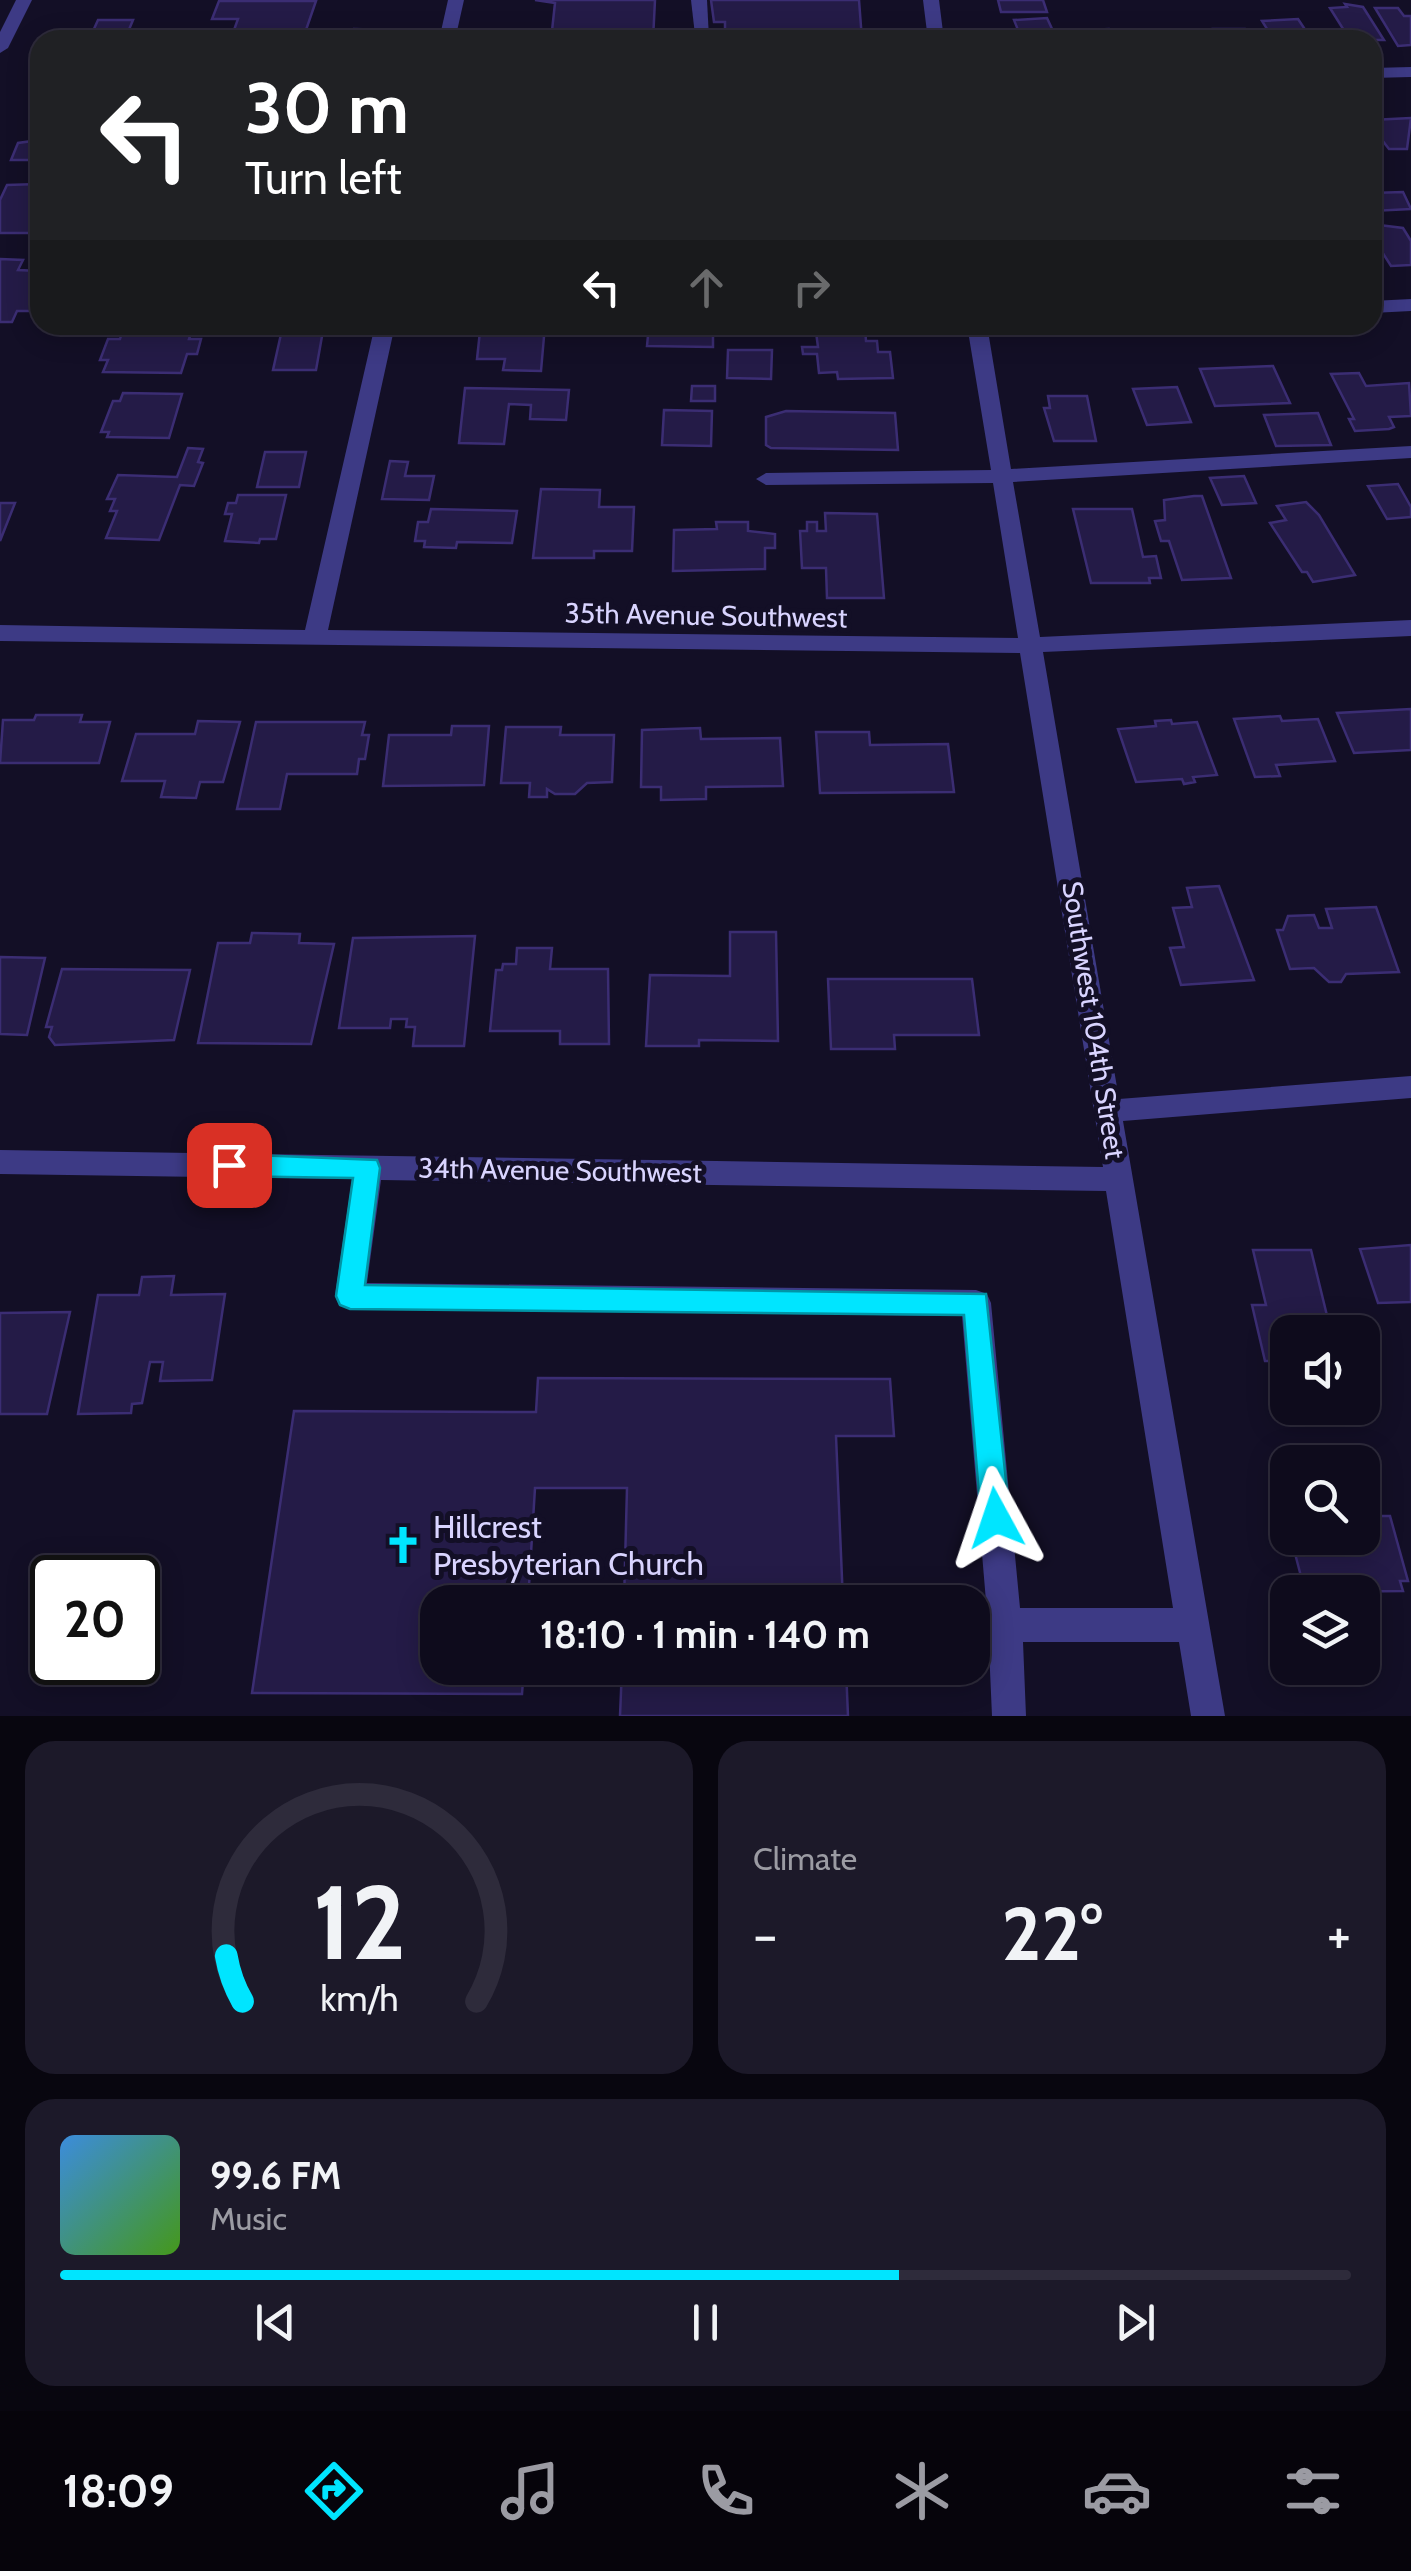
<!DOCTYPE html>
<meta charset="utf-8">
<style>
body{margin:0;font-family:Cabin,sans-serif;background:#1c1929;color:#f1f3f6;height:100vh;display:flex;flex-direction:column;font-size:38px;white-space:nowrap}
*{box-sizing:border-box;margin:0}
p{font-size:32px;color:#9b9ba3}
.icon{flex:none;width:55px;height:55px;fill:none;stroke:currentColor;stroke-width:2;stroke-linecap:round;stroke-linejoin:round}
.map{position:relative;height:1716px;overflow:hidden}
.sheet{display:flex;flex-direction:column;gap:25px;padding:25px;background:#08060f;flex:1}
.sheet>*{flex:none}
.top-card{position:absolute;left:30px;top:30px;width:1352px;height:305px;border-radius:30px;box-shadow:0 5px 25px #0003,0 0 0 2px #2e2b3b;background:#202124;color:#fff;overflow:hidden}
.tools{position:absolute;left:1270px;top:1315px;display:grid;gap:20px}
.tools a{display:grid;place-items:center;width:110px;height:110px;border-radius:20px;background:#0e0b1c;box-shadow:0 5px 25px #0003,0 0 0 2px #2e2b3b;font-size:50px}
.speed{position:absolute;left:30px;top:1555px;display:flex;gap:20px;font-size:50px;font-weight:700;text-align:center}
.speed>*{display:grid;place-content:center;width:130px;height:130px;border-radius:50%;background:#0e0b1c;box-shadow:0 5px 25px #0003,0 0 0 2px #2e2b3b;line-height:1}
.speed .limit{border:5px solid #111;border-radius:15px;background:#fff;color:#111}
.pin{position:absolute;display:grid;place-items:center;width:85px;height:85px;color:#fff;margin:-42px;border-radius:20px;box-shadow:0 5px 15px #0006}
.me{position:absolute;width:110px;margin:-55px;rotate:355deg;stroke-linejoin:round;filter:drop-shadow(0 0 8px #0008)}
.turn{display:flex;align-items:center;gap:35px;height:210px;padding:0 50px;font-size:45px}
.turn .icon{width:130px;height:130px;stroke-width:2.5}
.turn b{display:block;font-size:70px;line-height:85px}
.lanes{display:flex;align-items:center;height:95px;padding:0 50px;background:#0003;justify-content:center;gap:50px;direction:ltr}
.lanes .off{opacity:.35}
.big{font-size:75px;font-weight:700;line-height:1.1}
.sheet .widget{flex:1;display:flex;flex-direction:column;justify-content:center;gap:15px;min-width:0;padding:0 35px;border-radius:30px;background:#1c1929}
.sheet .dial{align-items:center;gap:0}
.dial svg{height:260px;overflow:visible;fill:none;stroke:#2e2b3b;stroke-width:7;stroke-linecap:round;text-anchor:middle}
.dial text{fill:#f1f3f6;stroke:none}
.song{display:flex;align-items:center;gap:30px}
.cover{width:120px;height:120px;border-radius:15px;background:linear-gradient(135deg,hsl(210 70% 55%),hsl(100 70% 35%))}
.played{height:10px;border-radius:5px;background:linear-gradient(90deg,#00e5ff 65%,#2e2b3b 65%)}
.keys{display:flex;justify-content:space-around;direction:ltr}
.heat{display:flex;justify-content:space-between;align-items:center;font-size:55px;direction:ltr}
.sheet .tiles{flex:1;display:grid;gap:25px;grid-template-columns:1fr 1fr}
.widget:last-child{grid-column:span 2}
.trip{position:absolute;left:420px;top:1585px;width:570px;height:100px;border-radius:30px;background:#0e0b1c;box-shadow:0 5px 25px #0003,0 0 0 2px #2e2b3b;font-weight:700;line-height:100px;text-align:center}
.tabs{display:flex;height:160px;justify-content:space-around;align-items:center;background:#06040b;color:#9b9ba3}
.tabs .icon{width:70px;height:70px}
.tabs .current{color:#00e5ff}
.tabs b{font-size:45px;color:#f1f3f6}
.map>svg:first-child{display:block}
.building{fill:#241b47;stroke:#3b2d73;stroke-width:2.5}
.lines{fill:none;stroke-linecap:round;stroke-linejoin:round}
.minor{fill:#3d3a85;fill-rule:evenodd}
.route{fill:#00e5ff;stroke:#0095a6;stroke-width:2.5}
.labels{text-anchor:middle;stroke-width:10;stroke-linejoin:round;paint-order:stroke}
.street-label{font-size:28px;fill:#d9d4ff;stroke:#130f26}
.near-poi-label{font-size:32px;fill:#d9d4ff;stroke:#130f26;text-anchor:start}
</style>
<div class="map">
<svg width="1411" height="1716" viewBox="0 0 1411 1716">
<rect width="100%" height="100%" fill="#130f26"/>
<!-- building -->
<g class="building">
<polygon points="535,0 655,0 653,40 551,40 555,3"/>
<polygon points="711,0 859,0 862,40 725,40 725,22 714,22"/>
<polygon points="998,0 1043,0 1047,12 1001,12"/>
<polygon points="219,1 316,1 306,30 234,30 238,19 212,19"/>
<polygon points="1345,4 1363,7 1384,40 1350,40 1330,8 1347,7"/>
<polygon points="1375,8 1398,8 1404,16 1411,16 1411,45 1398,46"/>
<polygon points="1047,18 1053,31 1073,31 1077,40 1022,40 1014,20"/>
<polygon points="1298,19 1306,31 1332,30 1338,40 1274,40 1262,21"/>
<polygon points="98,20 133,20 128,32 152,32 149,40 89,40"/>
<polygon points="354,29 388,30 385,40 389,40 351,40"/>
<polygon points="1109,29 1114,36 1141,33 1156,34 1159,40 1096,40 1089,30"/>
<polygon points="1213,29 1245,29 1251,40 1216,40"/>
<polygon points="1411,118 1407,149 1389,149 1372,127 1372,120"/>
<polygon points="40,140 40,160 11,160 18,143"/>
<polygon points="38,184 40,233 0,233 0,200 7,185"/>
<polygon points="1403,192 1411,209 1372,211 1372,193"/>
<polygon points="1379,225 1403,228 1411,241 1411,265 1391,266 1372,236 1372,229 1381,229"/>
<polygon points="0,259 23,260 18,270 40,271 36,311 17,311 12,322 0,322"/>
<polygon points="324,325 316,370 273,370 283,325"/>
<polygon points="510,325 545,325 541,371 503,370 505,359 477,359 480,331 509,331"/>
<polygon points="649,325 713,325 713,347 647,346"/>
<polygon points="124,326 193,327 189,339 201,339 197,354 187,354 181,373 103,372 108,360 100,360 108,339 120,339"/>
<polygon points="834,328 865,328 866,341 877,341 878,352 890,352 893,378 838,379 837,372 819,373 817,354 803,354 802,347 818,347 816,332 834,332"/>
<polygon points="728,350 772,350 771,379 727,378"/>
<polygon points="1273,366 1290,403 1215,406 1200,369"/>
<polygon points="1359,373 1366,386 1409,383 1411,416 1389,417 1394,427 1389,429 1355,431 1349,419 1354,419 1331,374"/>
<polygon points="692,386 715,386 715,401 691,401"/>
<polygon points="1177,387 1191,422 1147,425 1133,389"/>
<polygon points="465,388 569,390 566,420 530,419 531,405 509,404 504,444 459,443"/>
<polygon points="123,393 182,394 169,438 107,437 109,432 101,432 113,401 120,401"/>
<polygon points="1048,396 1087,396 1096,441 1054,441 1044,408 1050,408"/>
<polygon points="664,410 712,411 711,446 662,445"/>
<polygon points="786,411 895,413 898,450 771,448 766,445 766,417"/>
<polygon points="1318,413 1331,445 1276,446 1264,415"/>
<polygon points="188,448 203,449 198,462 203,463 194,486 180,485 159,540 106,538 117,511 110,511 115,499 107,499 118,475 177,477"/>
<polygon points="265,452 306,452 299,487 257,487"/>
<polygon points="390,461 408,462 405,476 434,476 429,500 382,499"/>
<polygon points="1244,476 1256,503 1222,505 1210,478"/>
<polygon points="1398,484 1411,507 1411,517 1387,519 1368,486"/>
<polygon points="541,489 600,490 599,507 634,507 632,551 594,551 594,558 533,558"/>
<polygon points="238,495 286,495 276,539 260,539 259,543 225,541 232,514 225,514 228,503 236,503"/>
<polygon points="1194,496 1202,496 1231,578 1182,580 1169,541 1161,541 1155,521 1165,520 1164,500"/>
<polygon points="1306,502 1319,515 1355,575 1313,582 1307,572 1302,572 1270,523 1286,520 1277,506"/>
<polygon points="0,503 15,503 0,541"/>
<polygon points="431,509 517,511 512,543 457,542 456,548 424,547 425,541 415,541 418,522 428,522"/>
<polygon points="1073,509 1132,509 1143,557 1156,556 1161,578 1149,578 1150,583 1091,583"/>
<polygon points="825,513 877,514 884,598 827,598 826,568 802,568 800,531 807,531 807,522 817,522 817,531 826,531"/>
<polygon points="716,522 748,522 748,531 775,534 775,548 765,548 765,569 673,571 674,530 717,529"/>
<polygon points="1411,709 1411,750 1354,753 1337,713"/>
<polygon points="36,715 82,715 80,722 110,722 99,763 0,763 3,720 34,720"/>
<polygon points="1280,716 1282,721 1318,719 1335,761 1276,765 1280,776 1255,777 1234,719"/>
<polygon points="1171,720 1172,724 1197,722 1217,775 1193,777 1195,782 1184,784 1182,779 1136,782 1118,729 1156,726 1155,721"/>
<polygon points="198,721 240,722 223,782 200,782 196,798 161,797 165,781 122,781 136,734 195,734"/>
<polygon points="256,722 365,722 362,735 369,735 365,759 359,759 357,774 287,774 280,809 237,809"/>
<polygon points="452,726 489,726 484,785 383,786 389,735 451,735"/>
<polygon points="506,727 561,727 560,735 614,735 612,782 587,783 575,794 555,794 547,789 547,797 529,797 530,783 501,783"/>
<polygon points="700,728 701,739 780,738 783,786 706,787 706,799 661,800 661,787 641,787 642,730"/>
<polygon points="816,732 869,732 870,745 948,744 954,792 820,793"/>
<polygon points="1219,886 1254,980 1181,985 1170,948 1184,947 1173,908 1192,907 1187,888"/>
<polygon points="1376,907 1399,972 1346,974 1341,982 1329,982 1314,968 1290,969 1277,930 1283,930 1288,916 1314,915 1319,928 1332,928 1326,909"/>
<polygon points="730,932 776,932 778,1041 699,1040 699,1046 646,1046 650,975 730,976"/>
<polygon points="252,933 300,934 299,943 334,944 311,1044 198,1043 218,943 250,943"/>
<polygon points="475,936 464,1046 413,1046 415,1027 406,1027 407,1019 391,1019 390,1028 339,1028 353,938"/>
<polygon points="517,948 552,948 550,969 608,969 609,1044 560,1044 560,1031 490,1031 496,970 502,970 503,964 516,964"/>
<polygon points="0,957 45,958 27,1035 0,1034"/>
<polygon points="62,969 190,970 174,1040 55,1045 49,1037 52,1027 46,1027"/>
<polygon points="828,979 972,979 979,1035 894,1035 895,1049 831,1049"/>
<polygon points="1411,1245 1411,1302 1378,1303 1360,1249"/>
<polygon points="1253,1250 1311,1250 1331,1332 1288,1332 1288,1361 1265,1361 1252,1305 1266,1305"/>
<polygon points="174,1276 171,1295 225,1294 212,1380 160,1381 163,1362 150,1362 142,1403 132,1404 131,1413 78,1414 98,1295 139,1295 142,1277"/>
<polygon points="70,1312 47,1414 0,1414 0,1313"/>
<polygon points="538,1378 890,1379 894,1436 836,1436 843,1602 624,1602 627,1488 535,1488 528,1602 438,1602 438,1668 524,1668 522,1694 252,1693 294,1411 536,1412"/>
<polygon points="1366,1468 1379,1516 1390,1516 1408,1581 1400,1581 1403,1591 1317,1592 1303,1584 1292,1542 1278,1535 1273,1516 1281,1508 1277,1495 1288,1495 1288,1538 1362,1538 1362,1469"/>
<polygon points="622,1668 846,1668 848,1716 620,1716"/>
</g>
<g class="lines">
<!-- minor -->
<g class="minor">
<polygon points="16,0 32,0 8,48 0,53 0,32"/>
<polygon points="448,0 464,0 455,40 439,40"/>
<polygon points="691,0 707,0 709,38 695,35"/>
<polygon points="923,0 939,0 944,40 928,40"/>
<polygon points="1411,67 1411,77 1372,78 1372,68"/>
<polygon points="1411,299 1411,311 1372,313 1372,301"/>
<path d="M375,325H395L328,630L1018,638L993,483L766,485L756,479L766,473L991,470L967,325H987L1011,469L1411,446V458L1013,482L1040,637L1411,620V636L1043,652L1119,1099L1411,1076V1098L1123,1121L1225,1716H1191L1179,1642H1023L1026,1716H992L988,1625L962,1316L350,1309L339,1305L335,1296L352,1179L0,1174V1150L1103,1167L1020,653L0,641V625L305,630ZM381,1180L1106,1191L1173,1608H1020L991,1303L987,1294L976,1290L367,1283Z"/>
</g>
</g>
<!-- route -->
<polygon class="route" points="229,1154 377,1160 380,1168 365,1285 986,1294 1010,1518 1006,1527 996,1532 985,1527 981,1518 964,1315 350,1309 340,1305 336,1296 353,1178 229,1176 216,1165"/>
<!-- icons -->
<defs>
<g id="church-bare" transform="scale(3)"><path d="M-1.2-6h2.4v3.5h3.3v2.4h-3.3V6h-2.4V-.1h-3.3v-2.4h3.3Z" fill="#00e5ff" stroke="#130f26" stroke-width="2.5" paint-order="stroke"/></g>
</defs>
<g fill-rule="evenodd">
<use href="#church-bare" x="403" y="1545"/>
</g>
<g class="labels">
<!-- street labels -->
<g class="street-label">
<text transform="translate(706 615) rotate(1)" y="10">35th Avenue Southwest</text>
<text transform="translate(1094 1020) rotate(81)" y="10">Southwest 104th Street</text>
<text transform="translate(560 1170) rotate(1)" y="10">34th Avenue Southwest</text>
</g>
<!-- near-poi labels -->
<g class="near-poi-label">
<text x="433" y="1538">Hillcrest<tspan x="433" dy="37">Presbyterian Church</tspan></text>
</g>
</g>
</svg>
<div class="tools">
<a><svg class="icon" aria-label="sound" viewBox="0 0 24 24"><path d="M4 9h4l5-4v14l-5-4H4zM17 9q2 3 0 6"/></svg></a>
<a><svg class="icon" aria-label="search" viewBox="0 0 24 24"><circle cx="10" cy="10" r="6"/><path d="M15 15l6 6"/></svg></a>
<a><svg class="icon" aria-label="layers" viewBox="0 0 24 24"><path d="M12 4l9 5-9 5-9-5zM3 14l9 5 9-5"/></svg></a>
</div>
<div class="speed"><div class="limit">20</div></div>
<div class="pin" style="left:229px;top:1165px;background:#d93025"><svg class="icon" aria-label="arrive" viewBox="0 0 24 24"><path d="M6 21V4h12l-3 4 3 4H6"/></svg></div>
<svg class="me" style="left:996px;top:1518px" viewBox="-20 -20 40 40"><path d="M0-17L14 15 0 8-14 15z" fill="#00e5ff" stroke="#fff" stroke-width="4"/></svg>
<div class="trip">18:10 · 1 min · 140 m</div>
<div class="top-card">
<div class="turn"><svg class="icon" aria-label="left" viewBox="0 0 24 24"><path d="M17 20v-9H6M10 6l-5 5 5 5"/></svg><div><b>30 m</b>Turn left</div></div>
<div class="lanes"><svg class="icon" aria-label="left" viewBox="0 0 24 24"><path d="M17 20v-9H6M10 6l-5 5 5 5"/></svg><svg class="icon off" aria-label="ahead" viewBox="0 0 24 24"><path d="M12 20V5M6 11l6-6 6 6"/></svg><svg class="icon off" aria-label="right" viewBox="0 0 24 24"><path d="M7 20v-9h11M14 6l5 5-5 5"/></svg></div>
</div>
</div>
<section class="sheet">
<div class="tiles">
<div class="widget dial"><svg viewBox="0 0 100 80">
<path d="M14 69A42 42 0 1 1 86 69"/>
<path d="M14 69A42 42 0 0 1 9 55" stroke="#00e5ff"/>
<text x="50" y="56" font-size="32" font-weight="700">12</text>
<text x="50" y="72" font-size="11">km/h</text>
</svg></div>
<div class="widget"><p>Climate</p>
<div class="heat"><a>−</a><b class="big">22°</b><a>+</a></div>
</div>
<div class="widget">
<div class="song"><i class="cover"></i><div><b>99.6 FM</b><p>Music</p></div></div>
<div class="played"></div>
<div class="keys"><svg class="icon" aria-label="previous" viewBox="0 0 24 24"><path d="M18 5L8 12l10 7zM5 5v14"/></svg><svg class="icon" aria-label="pause" viewBox="0 0 24 24"><path d="M8 5v14M16 5v14"/></svg><svg class="icon" aria-label="next" viewBox="0 0 24 24"><path d="M6 5l10 7-10 7zM19 5v14"/></svg></div>
</div>
</div>
</section>
<nav class="tabs">
<b>18:09</b>
<svg class="icon current" aria-label="directions" viewBox="0 0 24 24"><path d="M12 3l9 9-9 9-9-9zM9 14v-3h6M13 9l2 2-2 2"/></svg>
<svg class="icon" aria-label="music" viewBox="0 0 24 24"><path d="M9 18V5l10-2v13"/><circle cx="6" cy="18" r="3"/><circle cx="16" cy="16" r="3"/></svg>
<svg class="icon" aria-label="phone" viewBox="0 0 24 24"><path d="M5 4h4l2 5-3 2q2 4 5 5l2-3 5 2v4C11 20 4 13 5 4z"/></svg>
<svg class="icon" aria-label="climate" viewBox="0 0 24 24"><path d="M12 3v18M4 7l16 10M4 17L20 7"/></svg>
<svg class="icon" aria-label="car" viewBox="0 0 24 24"><path d="M5 17H2v-5l4-1 3-4h7l3 4 3 1v5h-3M9 17h6M6 11h13"/><circle cx="7" cy="17" r="2"/><circle cx="17" cy="17" r="2"/></svg>
<svg class="icon" aria-label="filters" viewBox="0 0 24 24"><path d="M4 7h16M4 17h16"/><circle cx="9" cy="7" r="2"/><circle cx="15" cy="17" r="2"/></svg>
</nav>
